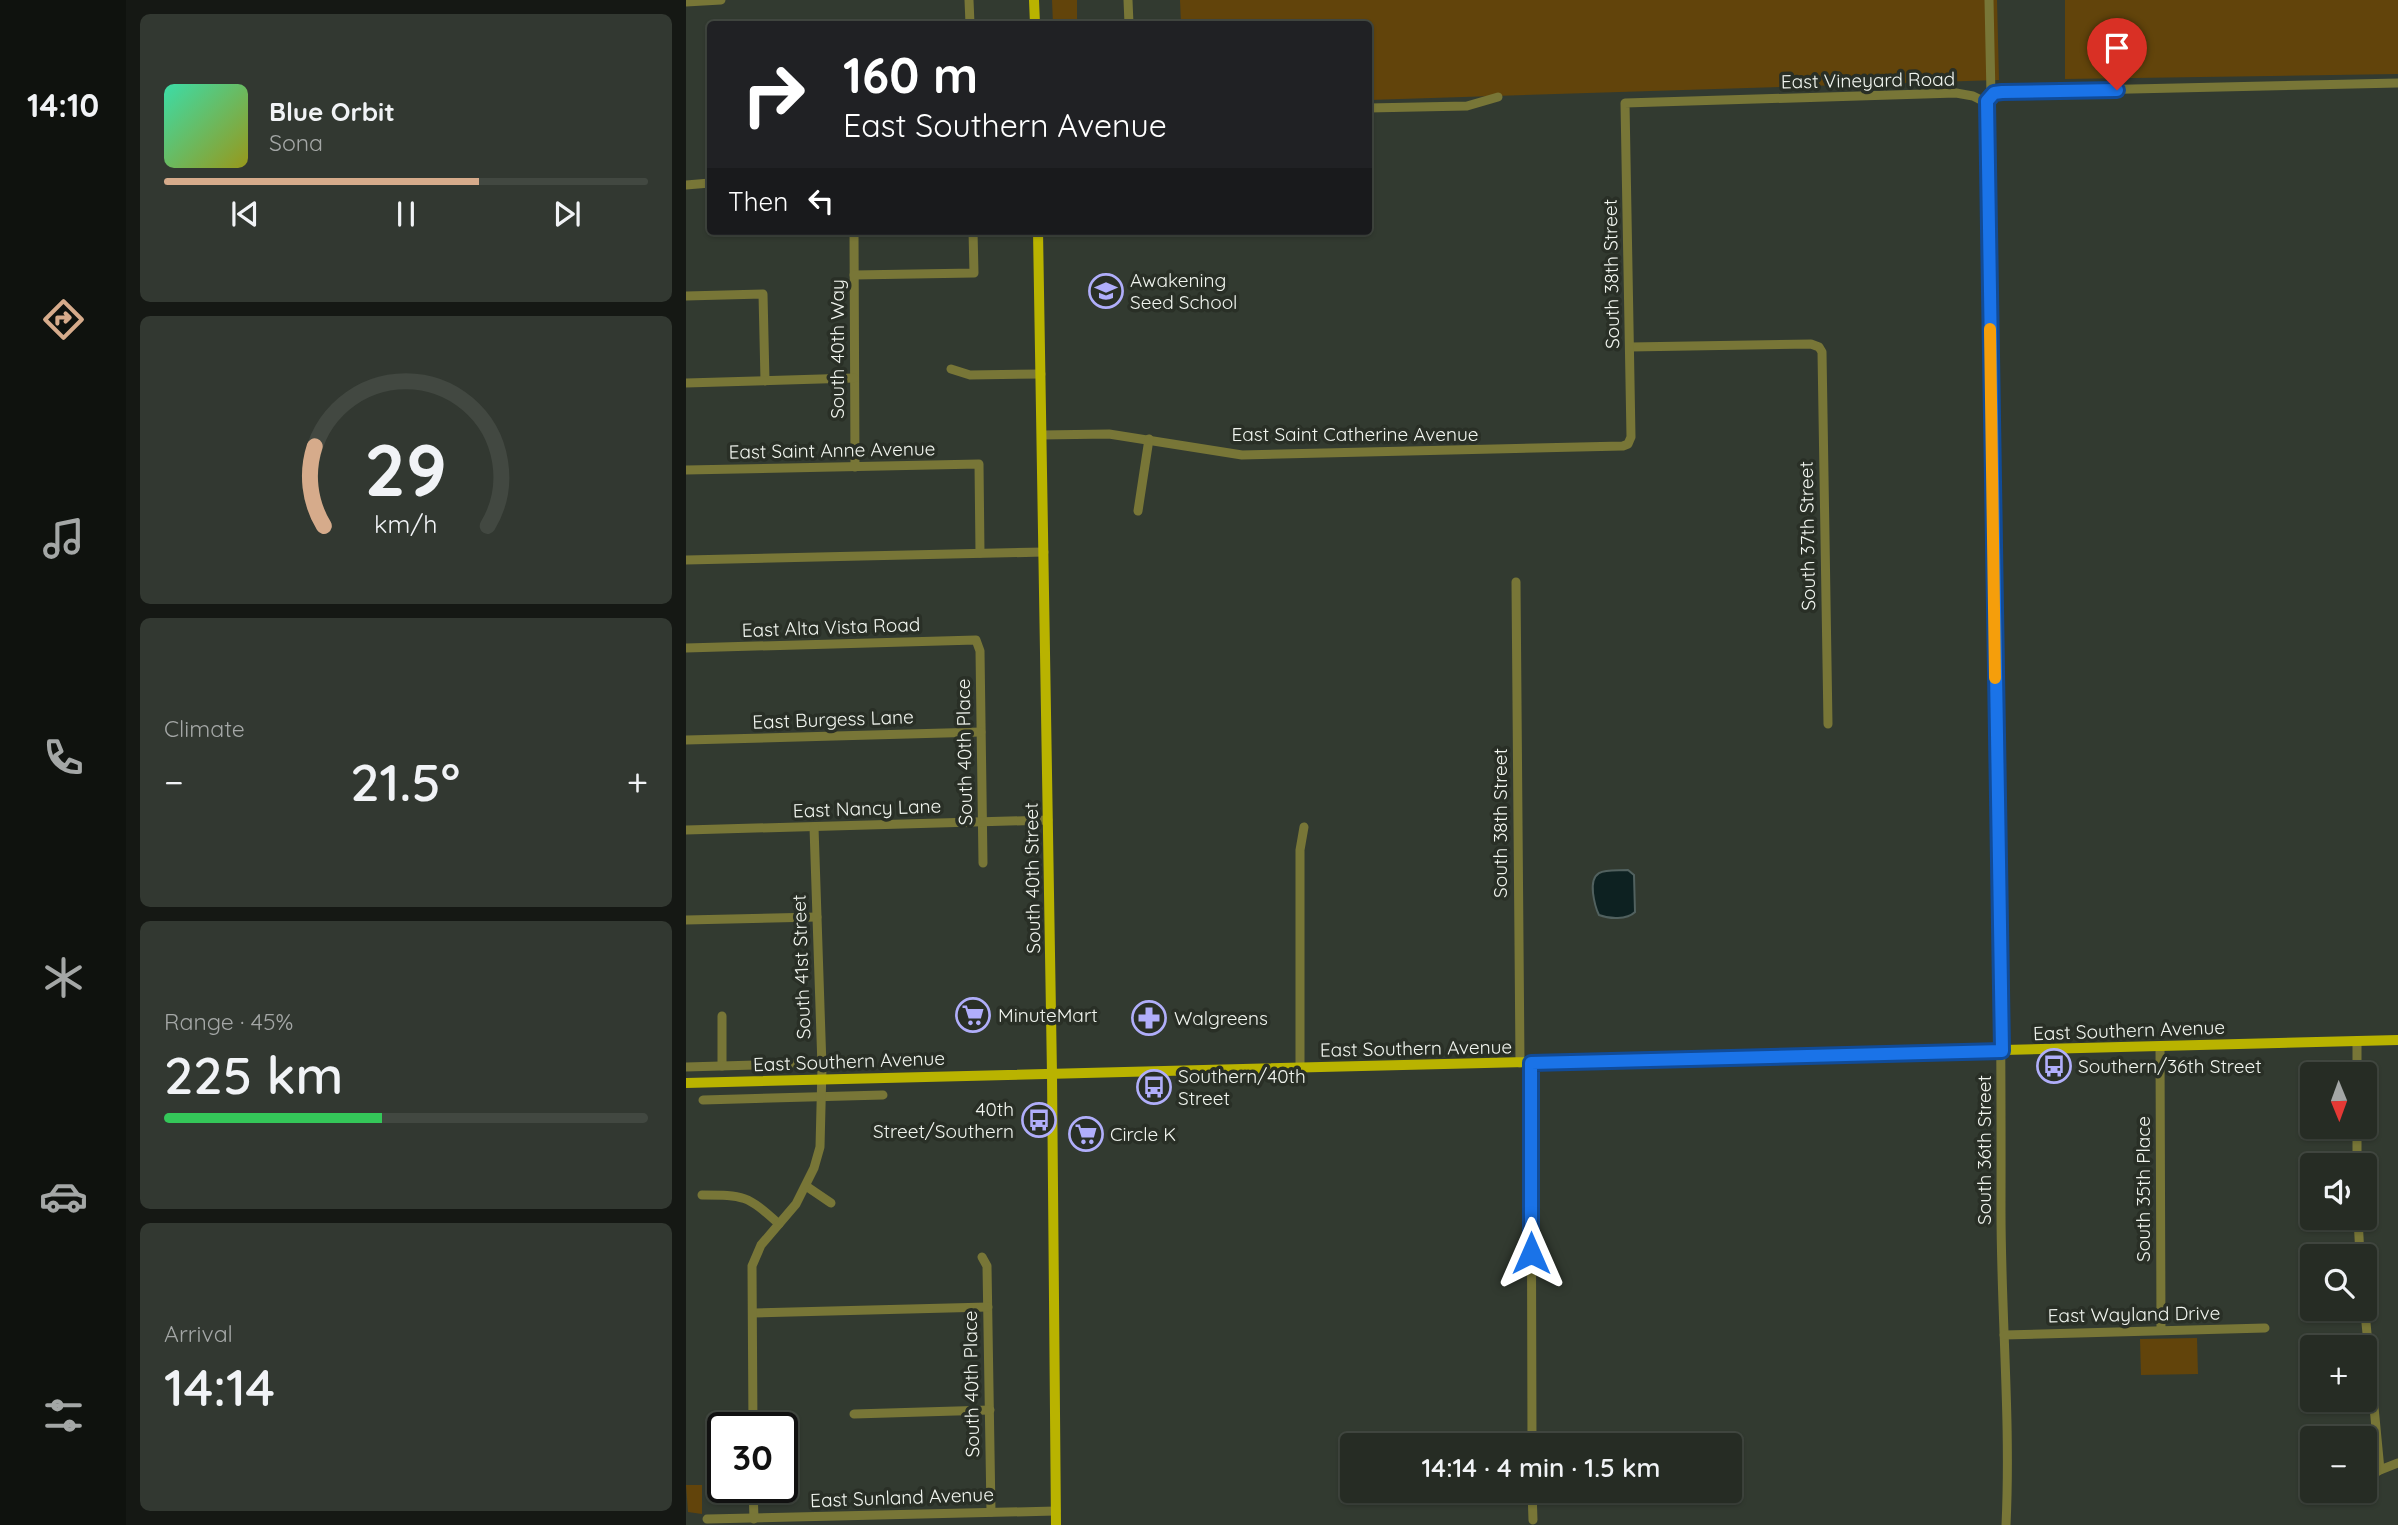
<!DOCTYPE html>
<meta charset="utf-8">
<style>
body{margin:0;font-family:Quicksand,sans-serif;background:#323831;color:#f1f3f6;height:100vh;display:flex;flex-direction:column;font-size:26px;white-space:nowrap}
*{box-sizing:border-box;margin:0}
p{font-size:23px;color:#a4a7a6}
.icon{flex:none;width:38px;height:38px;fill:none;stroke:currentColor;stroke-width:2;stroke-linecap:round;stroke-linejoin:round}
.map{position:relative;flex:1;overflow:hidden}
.drawer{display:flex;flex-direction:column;gap:14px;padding:14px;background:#151814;width:560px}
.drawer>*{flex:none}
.hud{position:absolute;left:21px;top:21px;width:665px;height:214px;border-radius:7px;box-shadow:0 2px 5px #0004,0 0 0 2px #424841;background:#202124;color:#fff;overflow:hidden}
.needle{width:46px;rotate:179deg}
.buttons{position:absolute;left:1614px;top:1062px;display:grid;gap:14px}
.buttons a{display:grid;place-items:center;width:77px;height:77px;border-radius:7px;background:#262c24;box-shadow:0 2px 5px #0004,0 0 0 2px #424841;font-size:35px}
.speed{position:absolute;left:21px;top:1412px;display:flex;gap:14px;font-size:35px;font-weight:700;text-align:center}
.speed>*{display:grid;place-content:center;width:91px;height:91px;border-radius:50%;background:#262c24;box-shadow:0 2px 5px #0004,0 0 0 2px #424841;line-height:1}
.speed .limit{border:4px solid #111;border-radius:10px;background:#fff;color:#111}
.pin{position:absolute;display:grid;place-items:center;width:60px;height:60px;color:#fff;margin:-72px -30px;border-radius:50% 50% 50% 0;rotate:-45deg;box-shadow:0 0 7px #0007}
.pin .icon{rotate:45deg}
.me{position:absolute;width:77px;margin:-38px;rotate:0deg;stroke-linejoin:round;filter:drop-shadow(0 0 5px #0008)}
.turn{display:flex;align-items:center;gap:24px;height:147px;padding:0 21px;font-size:32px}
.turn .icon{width:91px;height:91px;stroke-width:2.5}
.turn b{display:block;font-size:49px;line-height:60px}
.then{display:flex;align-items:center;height:66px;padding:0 21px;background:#0003;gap:14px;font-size:26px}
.big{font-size:52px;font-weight:600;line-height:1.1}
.drawer .card{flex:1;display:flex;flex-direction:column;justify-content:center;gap:10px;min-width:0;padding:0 24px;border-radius:10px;background:#323831}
.drawer .dial{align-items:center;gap:0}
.dial svg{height:182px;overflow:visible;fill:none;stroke:#424841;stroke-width:7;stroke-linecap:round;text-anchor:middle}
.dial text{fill:#f1f3f6;stroke:none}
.song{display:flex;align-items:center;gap:21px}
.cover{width:84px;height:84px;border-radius:10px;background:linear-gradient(135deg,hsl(160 70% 55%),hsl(60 70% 35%))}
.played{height:7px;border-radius:4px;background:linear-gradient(90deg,#d6ab8b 65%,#424841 65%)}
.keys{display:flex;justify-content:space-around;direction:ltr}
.heat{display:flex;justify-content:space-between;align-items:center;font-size:38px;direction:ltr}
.charge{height:10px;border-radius:5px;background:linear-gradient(90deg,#34c759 45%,#424841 0)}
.trip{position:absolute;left:654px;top:1433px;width:402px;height:70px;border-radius:7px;background:#262c24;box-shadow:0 2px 5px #0004,0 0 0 2px #424841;font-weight:600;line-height:70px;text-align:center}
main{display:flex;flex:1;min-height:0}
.tab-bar{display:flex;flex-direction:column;width:126px;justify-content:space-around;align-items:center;background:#0f120e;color:#a4a7a6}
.tab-bar .icon{width:49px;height:49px}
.tab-bar .current{color:#d6ab8b}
.tab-bar b{font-size:32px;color:#f1f3f6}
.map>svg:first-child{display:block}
.green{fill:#62440b}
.water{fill:#0d2121;stroke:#51615f;stroke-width:2}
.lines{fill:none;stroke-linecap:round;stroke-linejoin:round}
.minor{stroke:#787637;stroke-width:9}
.major{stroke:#b9b300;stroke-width:10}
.route-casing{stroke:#114b97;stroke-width:18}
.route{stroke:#1a73e8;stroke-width:12}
.slow{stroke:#f59e0b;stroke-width:12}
.labels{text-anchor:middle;stroke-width:7;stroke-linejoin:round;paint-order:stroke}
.street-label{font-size:19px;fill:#f1f5ef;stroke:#292f26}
.poi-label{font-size:19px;fill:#f1f5ef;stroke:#292f26;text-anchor:start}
</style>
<main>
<nav class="tab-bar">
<b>14:10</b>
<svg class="icon current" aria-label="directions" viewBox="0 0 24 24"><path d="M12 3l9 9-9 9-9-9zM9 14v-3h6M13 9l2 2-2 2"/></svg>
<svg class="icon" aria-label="music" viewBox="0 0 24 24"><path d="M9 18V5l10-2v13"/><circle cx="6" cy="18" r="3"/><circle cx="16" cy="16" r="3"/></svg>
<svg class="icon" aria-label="phone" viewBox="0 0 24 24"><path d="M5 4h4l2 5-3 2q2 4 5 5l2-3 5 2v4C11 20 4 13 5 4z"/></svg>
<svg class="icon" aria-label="climate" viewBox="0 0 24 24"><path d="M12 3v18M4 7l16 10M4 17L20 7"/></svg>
<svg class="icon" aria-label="car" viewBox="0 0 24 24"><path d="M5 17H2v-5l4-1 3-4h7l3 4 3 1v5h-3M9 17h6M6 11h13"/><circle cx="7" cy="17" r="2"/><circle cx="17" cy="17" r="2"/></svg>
<svg class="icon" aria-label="filters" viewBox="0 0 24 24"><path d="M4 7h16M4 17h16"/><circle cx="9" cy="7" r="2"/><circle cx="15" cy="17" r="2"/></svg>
</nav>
<section class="drawer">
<div class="card">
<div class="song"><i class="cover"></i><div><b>Blue Orbit</b><p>Sona</p></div></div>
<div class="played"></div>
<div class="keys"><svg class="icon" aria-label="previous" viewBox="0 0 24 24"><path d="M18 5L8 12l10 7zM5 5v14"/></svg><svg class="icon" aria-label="pause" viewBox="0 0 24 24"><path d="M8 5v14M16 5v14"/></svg><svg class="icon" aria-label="next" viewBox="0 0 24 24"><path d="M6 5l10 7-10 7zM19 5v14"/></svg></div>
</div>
<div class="card dial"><svg viewBox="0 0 100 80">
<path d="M14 69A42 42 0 1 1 86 69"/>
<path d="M14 69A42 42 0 0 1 10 34" stroke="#d6ab8b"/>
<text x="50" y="56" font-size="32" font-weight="700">29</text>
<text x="50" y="72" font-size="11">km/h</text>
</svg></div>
<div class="card"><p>Climate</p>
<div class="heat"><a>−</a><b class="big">21.5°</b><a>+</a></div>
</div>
<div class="card"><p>Range · 45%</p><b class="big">225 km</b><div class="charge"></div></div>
<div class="card"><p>Arrival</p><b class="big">14:14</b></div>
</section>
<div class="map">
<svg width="1712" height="1525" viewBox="0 0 1712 1525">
<rect width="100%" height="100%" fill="#323a30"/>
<!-- green -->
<g class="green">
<polygon points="366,0 391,0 391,24 367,24"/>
<polygon points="494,0 1311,0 1313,80 683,100 682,24 495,24"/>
<polygon points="1379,0 1712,0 1712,74 1379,79"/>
<polygon points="1511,1338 1512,1374 1455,1375 1454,1339"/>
<polygon points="0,1485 16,1485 16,1514 2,1512"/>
</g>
<!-- water -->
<path class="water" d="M942,870L948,875L949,912C941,920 923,919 913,915C909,907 908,901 907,893C904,866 922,871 942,870Z"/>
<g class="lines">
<!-- minor -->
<g class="minor">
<polyline points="283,0 284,24"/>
<polyline points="442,0 443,24"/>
<polyline points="1303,0 1305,95"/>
<polyline points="0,2 35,0"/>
<path d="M1301,103C1306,472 1316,842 1315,1211C1315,1316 1325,1420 1320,1525"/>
<polyline points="1301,103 1305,95 1316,92 1712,83"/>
<polyline points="682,108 781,106 812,97"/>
<polyline points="0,185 24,183"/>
<polyline points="168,231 169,467"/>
<polyline points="168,275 288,273 287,231"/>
<polyline points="0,296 77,294 79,381"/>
<polyline points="944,347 1125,344 1133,347 1136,352 1142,724"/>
<polyline points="265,369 284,375 355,374"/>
<polyline points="0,383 168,378"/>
<polyline points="356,435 423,434 556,455 937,446 942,444 945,437 939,103 1270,93 1287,96 1301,103"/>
<polyline points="0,470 293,464 294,553"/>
<polyline points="452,511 463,439"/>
<polyline points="0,560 358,552"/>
<polyline points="830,582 834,1063"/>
<polyline points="0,648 290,640 294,651 297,863"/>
<polyline points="0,740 295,732"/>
<polyline points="0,830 362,820"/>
<polyline points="0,920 131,917"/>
<polyline points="36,1016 36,1066"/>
<polyline points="1671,1041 1671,1074"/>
<polyline points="1474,1047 1475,1330"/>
<polyline points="845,1063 846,1446"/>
<polyline points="0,1067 136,1063 177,1060"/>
<polyline points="614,1068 614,850 618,827"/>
<polyline points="17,1100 197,1095"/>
<polyline points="1671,1127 1671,1166"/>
<polyline points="120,1186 145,1203"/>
<path d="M16,1195C58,1195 61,1195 93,1224"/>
<polyline points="1672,1218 1674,1256"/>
<polyline points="296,1257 301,1266 305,1512"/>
<polyline points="1678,1302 1694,1470"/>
<polyline points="67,1313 302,1307"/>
<polyline points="1318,1335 1579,1328"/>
<polyline points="168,1414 304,1410"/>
<polyline points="67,1428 66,1266 75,1245 110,1204 128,1168 134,1147 136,1067 128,827"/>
<polyline points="1678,1480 1694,1470 1712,1463"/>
<polyline points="67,1488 68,1519"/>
<polyline points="846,1491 847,1520"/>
<polyline points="1654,1496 1661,1491"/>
<polyline points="21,1519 370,1511"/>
</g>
<!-- major -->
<g class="major">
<polyline points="348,0 349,24"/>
<polyline points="352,231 366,1074 370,1525"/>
<polyline points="0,1083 1712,1040"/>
</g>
</g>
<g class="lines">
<!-- route casing -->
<g class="route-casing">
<polyline id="route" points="845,1253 845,1063 1316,1051 1301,101 1308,93 1316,92 1431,90"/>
</g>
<!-- route -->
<use href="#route" class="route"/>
<!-- slow -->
<polyline class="slow" points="1304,329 1309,678"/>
</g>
<!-- icons -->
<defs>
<g id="school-ring" transform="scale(1.75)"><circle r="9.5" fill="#292f26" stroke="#b0aefa" stroke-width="1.5"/><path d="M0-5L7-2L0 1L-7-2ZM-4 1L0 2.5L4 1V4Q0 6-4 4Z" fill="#b0aefa"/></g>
<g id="supermarket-ring" transform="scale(1.75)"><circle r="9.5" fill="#292f26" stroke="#b0aefa" stroke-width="1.5"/><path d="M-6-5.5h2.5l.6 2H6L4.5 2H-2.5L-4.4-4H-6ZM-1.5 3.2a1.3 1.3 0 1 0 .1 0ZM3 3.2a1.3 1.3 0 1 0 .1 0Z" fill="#b0aefa"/></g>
<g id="pharmacy-ring" transform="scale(1.75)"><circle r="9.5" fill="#292f26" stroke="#b0aefa" stroke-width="1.5"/><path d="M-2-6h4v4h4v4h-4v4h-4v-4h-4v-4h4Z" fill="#b0aefa"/></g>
<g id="bus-ring" transform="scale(1.75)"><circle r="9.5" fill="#292f26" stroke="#b0aefa" stroke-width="1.5"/><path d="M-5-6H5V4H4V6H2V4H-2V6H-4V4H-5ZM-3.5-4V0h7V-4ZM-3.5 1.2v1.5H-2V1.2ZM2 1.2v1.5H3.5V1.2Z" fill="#b0aefa"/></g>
</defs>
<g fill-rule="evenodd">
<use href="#school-ring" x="420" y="291"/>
<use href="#supermarket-ring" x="287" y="1015"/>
<use href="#pharmacy-ring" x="463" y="1018"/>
<use href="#bus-ring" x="1368" y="1066"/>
<use href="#bus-ring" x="468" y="1087"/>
<use href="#bus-ring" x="353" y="1120"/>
<use href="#supermarket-ring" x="400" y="1134"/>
</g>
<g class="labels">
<!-- street labels -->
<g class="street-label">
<text transform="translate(1182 80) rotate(-1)" y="7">East Vineyard Road</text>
<text transform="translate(925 274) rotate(-91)" y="7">South 38th Street</text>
<text transform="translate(151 349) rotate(-90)" y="7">South 40th Way</text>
<text x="669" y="441">East Saint Catherine Avenue</text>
<text transform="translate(146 450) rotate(-1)" y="7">East Saint Anne Avenue</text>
<text transform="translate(1121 536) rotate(-91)" y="7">South 37th Street</text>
<text transform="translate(145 627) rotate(-2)" y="7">East Alta Vista Road</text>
<text transform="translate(147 719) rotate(-2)" y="7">East Burgess Lane</text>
<text transform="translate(278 752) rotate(-91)" y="7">South 40th Place</text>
<text transform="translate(181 808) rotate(-2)" y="7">East Nancy Lane</text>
<text transform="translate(814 823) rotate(-90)" y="7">South 38th Street</text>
<text transform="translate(346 878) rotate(-91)" y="7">South 40th Street</text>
<text transform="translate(115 967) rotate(-92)" y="7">South 41st Street</text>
<text transform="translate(1443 1030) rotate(-2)" y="7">East Southern Avenue</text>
<text transform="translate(730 1048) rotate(-1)" y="7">East Southern Avenue</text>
<text transform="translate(163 1061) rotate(-2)" y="7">East Southern Avenue</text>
<text transform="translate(1298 1150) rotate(-90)" y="7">South 36th Street</text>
<text transform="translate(1457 1189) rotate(-90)" y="7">South 35th Place</text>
<text transform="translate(1448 1314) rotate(-1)" y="7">East Wayland Drive</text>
<text transform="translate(285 1384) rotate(-91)" y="7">South 40th Place</text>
<text transform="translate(216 1497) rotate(-2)" y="7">East Sunland Avenue</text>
</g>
<!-- poi labels -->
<g class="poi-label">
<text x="444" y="287">Awakening<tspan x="444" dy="22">Seed School</tspan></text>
<text x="312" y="1022">MinuteMart</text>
<text x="488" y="1025">Walgreens</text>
<text x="1392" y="1073">Southern/36th Street</text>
<text x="492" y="1083">Southern/40th<tspan x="492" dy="22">Street</tspan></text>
<text x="328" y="1116" text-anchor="end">40th<tspan x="328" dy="22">Street/Southern</tspan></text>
<text x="424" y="1141">Circle K</text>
</g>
</g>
</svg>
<div class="buttons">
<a><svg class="needle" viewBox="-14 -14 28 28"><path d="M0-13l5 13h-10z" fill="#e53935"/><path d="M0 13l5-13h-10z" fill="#a4a7a6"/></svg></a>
<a><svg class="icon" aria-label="sound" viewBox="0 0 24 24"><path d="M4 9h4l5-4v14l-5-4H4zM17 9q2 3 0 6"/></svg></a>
<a><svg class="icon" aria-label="search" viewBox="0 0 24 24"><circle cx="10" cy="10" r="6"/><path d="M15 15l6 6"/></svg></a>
<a>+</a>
<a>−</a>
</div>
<div class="speed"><div class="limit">30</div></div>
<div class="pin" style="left:1431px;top:90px;background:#d93025"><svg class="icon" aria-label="arrive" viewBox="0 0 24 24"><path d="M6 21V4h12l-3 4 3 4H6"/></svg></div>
<svg class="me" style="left:845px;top:1253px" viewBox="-20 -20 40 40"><path d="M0-17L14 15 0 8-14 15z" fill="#1a73e8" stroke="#fff" stroke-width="4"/></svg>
<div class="trip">14:14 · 4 min · 1.5 km</div>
<div class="hud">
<div class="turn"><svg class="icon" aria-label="right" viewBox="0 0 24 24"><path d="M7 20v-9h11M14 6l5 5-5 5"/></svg><div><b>160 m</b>East Southern Avenue</div></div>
<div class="then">Then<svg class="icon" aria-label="left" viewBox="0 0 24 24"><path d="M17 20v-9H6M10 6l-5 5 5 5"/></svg></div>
</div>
</div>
</main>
